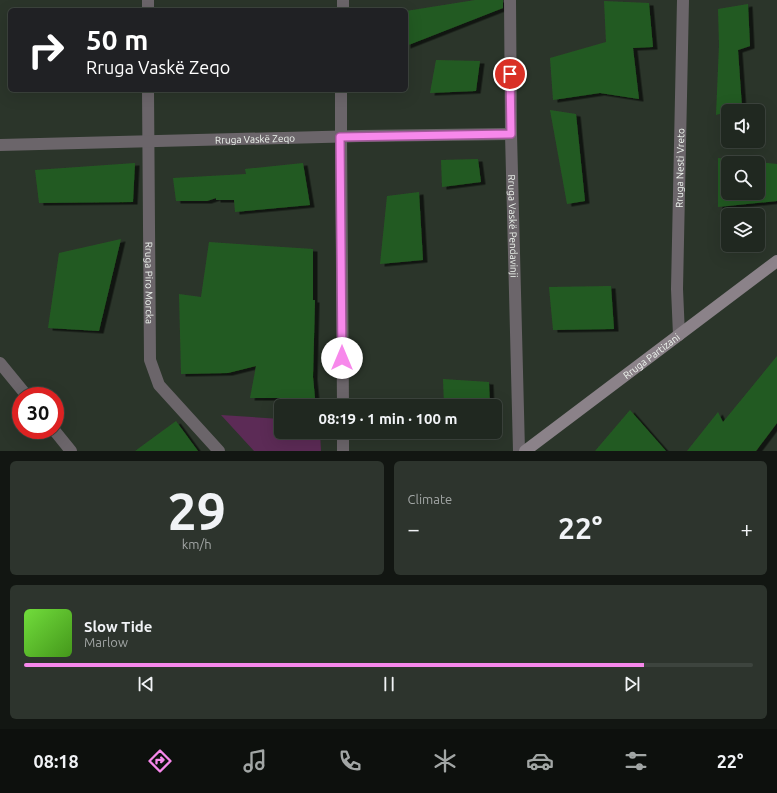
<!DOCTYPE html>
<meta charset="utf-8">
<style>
body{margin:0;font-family:Ubuntu,sans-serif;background:#2d342d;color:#f1f3f6;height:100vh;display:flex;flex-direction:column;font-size:15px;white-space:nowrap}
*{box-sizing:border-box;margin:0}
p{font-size:13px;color:#a2a6a5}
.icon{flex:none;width:22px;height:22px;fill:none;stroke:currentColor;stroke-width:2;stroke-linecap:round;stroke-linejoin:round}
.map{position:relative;height:451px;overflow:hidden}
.details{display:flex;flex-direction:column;gap:10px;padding:10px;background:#121612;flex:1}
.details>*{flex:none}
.hud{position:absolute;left:8px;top:8px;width:400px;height:84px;border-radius:6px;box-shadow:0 4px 16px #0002,0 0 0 1px #3d443e;background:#202124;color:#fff;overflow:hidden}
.controls{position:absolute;left:721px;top:104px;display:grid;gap:8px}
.controls a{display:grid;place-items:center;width:44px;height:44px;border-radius:6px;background:#202820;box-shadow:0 4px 16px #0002,0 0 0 1px #3d443e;font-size:20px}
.speed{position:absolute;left:12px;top:387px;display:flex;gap:8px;font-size:20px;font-weight:700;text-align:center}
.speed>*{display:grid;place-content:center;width:52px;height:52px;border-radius:50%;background:#202820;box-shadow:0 4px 16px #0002,0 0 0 1px #3d443e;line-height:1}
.speed .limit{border:6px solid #d22;background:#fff;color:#111}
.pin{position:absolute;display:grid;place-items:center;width:34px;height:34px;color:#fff;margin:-17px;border:2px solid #fff;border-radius:50%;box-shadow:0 1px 4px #0007}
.me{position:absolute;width:44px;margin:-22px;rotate:0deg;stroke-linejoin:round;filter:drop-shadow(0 0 3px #0008)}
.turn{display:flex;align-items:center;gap:14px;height:84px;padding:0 12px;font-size:18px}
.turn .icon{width:52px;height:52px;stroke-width:2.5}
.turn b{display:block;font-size:28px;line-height:34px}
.big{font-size:30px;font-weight:700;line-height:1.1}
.details .tile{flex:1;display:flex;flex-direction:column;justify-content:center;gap:6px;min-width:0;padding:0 14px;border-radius:6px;background:#2d342d}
.details .dial{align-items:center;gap:0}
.dial b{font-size:52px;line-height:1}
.song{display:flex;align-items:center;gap:12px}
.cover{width:48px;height:48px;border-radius:6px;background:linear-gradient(135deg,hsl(100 70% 55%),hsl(100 70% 35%))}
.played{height:4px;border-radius:2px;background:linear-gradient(90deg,#f788eb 85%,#3d443e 85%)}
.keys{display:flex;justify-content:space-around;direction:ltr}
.heat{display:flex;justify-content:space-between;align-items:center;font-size:22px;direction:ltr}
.details .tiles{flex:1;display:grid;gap:10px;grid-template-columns:1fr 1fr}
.tile:last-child{grid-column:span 2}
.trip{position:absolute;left:274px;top:399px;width:228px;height:40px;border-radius:6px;background:#202820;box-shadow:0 4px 16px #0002,0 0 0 1px #3d443e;font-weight:700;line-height:40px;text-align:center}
.tab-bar{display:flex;height:64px;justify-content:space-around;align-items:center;background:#0d100d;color:#a2a6a5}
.tab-bar .icon{width:28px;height:28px}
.tab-bar .selected{color:#f788eb}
.tab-bar b{font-size:18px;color:#f1f3f6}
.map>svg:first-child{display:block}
.green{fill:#5c2b56}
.building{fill:#245a22;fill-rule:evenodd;filter:url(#shadow)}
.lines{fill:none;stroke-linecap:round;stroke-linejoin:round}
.street{stroke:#6b656a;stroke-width:12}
.secondary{stroke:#8b8289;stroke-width:12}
.route-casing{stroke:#a15899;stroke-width:10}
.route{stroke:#f788eb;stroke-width:7}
.labels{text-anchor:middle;stroke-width:4;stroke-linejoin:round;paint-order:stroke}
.street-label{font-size:10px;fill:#eff6ef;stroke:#2b352a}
</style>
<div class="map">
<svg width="777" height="451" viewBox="0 0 777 451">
<defs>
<filter id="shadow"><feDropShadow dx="4.5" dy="2.5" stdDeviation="0" flood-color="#0009"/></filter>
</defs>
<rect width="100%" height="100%" fill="#2b352a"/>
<!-- green -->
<polygon class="green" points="221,415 281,419 281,432 320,432 321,451 254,451"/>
<!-- building -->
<g class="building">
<polygon points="475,0 503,0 503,8 406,46 406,11"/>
<polygon points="604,1 649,3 653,47 633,48 639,99 600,93 553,100 550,58 606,42"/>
<polygon points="748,4 750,46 738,50 742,107 716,115 719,45 718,9"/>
<polygon points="436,60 480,61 476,91 430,93"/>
<polygon points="550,110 576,114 585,201 567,204"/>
<path d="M718,158L777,164V201L718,207ZM728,163H758V193H728Z"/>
<polygon points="478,159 481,182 442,187 441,160"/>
<polygon points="135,163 133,202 39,203 35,170"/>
<polygon points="303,163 310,205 235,212 234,200 216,200 216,198 207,201 176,201 173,178 246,174 245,169"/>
<polygon points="419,192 423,260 380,264 387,196"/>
<polygon points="121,239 99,331 48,328 59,253"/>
<polygon points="209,242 313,249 313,300 315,300 313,377 315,398 250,398 256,366 228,373 181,374 179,294 201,297"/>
<polygon points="611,286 614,329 553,330 549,287"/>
<polygon points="777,356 777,423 756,451 687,451 718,412 723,422"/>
<polygon points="443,379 489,382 490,406 444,406"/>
<polygon points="630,410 666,451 595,451"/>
<polygon points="176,421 198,451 135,451"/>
</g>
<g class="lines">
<!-- street -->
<g class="street">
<path id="s1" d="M510,0L511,134L519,451"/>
<polyline points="148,10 148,0"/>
<polyline points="343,10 343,0"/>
<path id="s2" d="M148,90L150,360L159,385L219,451"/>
<polyline points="341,90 341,137 343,406"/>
<path id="s3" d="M0,145L361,136L511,134"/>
<path id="s4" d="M679,335L677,289L683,0"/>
<polyline points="0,363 27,396"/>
<polyline points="54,430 71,451"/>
<polyline points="343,432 343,451"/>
</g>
<!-- secondary -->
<path class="secondary" id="s5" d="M525,451L777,261"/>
</g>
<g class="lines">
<!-- route casing -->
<g class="route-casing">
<polyline id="route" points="342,358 340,137 511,134 510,74"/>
</g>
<!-- route -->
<use href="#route" class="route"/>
</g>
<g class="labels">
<!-- street labels -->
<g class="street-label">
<text dy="4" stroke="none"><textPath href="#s3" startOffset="255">Rruga Vaskë Zeqo</textPath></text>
<text dy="4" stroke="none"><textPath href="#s4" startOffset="167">Rruga Nesti Vreto</textPath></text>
<text dy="4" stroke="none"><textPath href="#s1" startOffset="226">Rruga Vaskë Pendavinji</textPath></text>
<text dy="4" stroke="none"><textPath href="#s2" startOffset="193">Rruga Piro Morcka</textPath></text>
<text dy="4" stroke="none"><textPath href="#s5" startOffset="158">Rruga Partizani</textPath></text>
</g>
</g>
</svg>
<div class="controls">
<a><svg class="icon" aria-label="sound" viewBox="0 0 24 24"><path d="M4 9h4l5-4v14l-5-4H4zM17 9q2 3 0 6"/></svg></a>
<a><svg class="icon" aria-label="search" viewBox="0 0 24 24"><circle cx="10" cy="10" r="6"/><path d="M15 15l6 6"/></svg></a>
<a><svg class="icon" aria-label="layers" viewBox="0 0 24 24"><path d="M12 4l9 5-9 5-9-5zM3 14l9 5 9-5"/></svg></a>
</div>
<div class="speed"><div class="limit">30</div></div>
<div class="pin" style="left:510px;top:74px;background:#d93025"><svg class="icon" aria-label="arrive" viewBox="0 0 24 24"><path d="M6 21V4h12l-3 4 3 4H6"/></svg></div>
<svg class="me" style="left:342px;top:358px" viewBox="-20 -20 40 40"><circle r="19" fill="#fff"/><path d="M0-13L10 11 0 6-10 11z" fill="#f788eb"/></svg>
<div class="trip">08:19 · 1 min · 100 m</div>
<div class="hud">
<div class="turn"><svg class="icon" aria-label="right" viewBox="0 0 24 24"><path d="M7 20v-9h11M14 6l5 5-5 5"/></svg><div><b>50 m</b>Rruga Vaskë Zeqo</div></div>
</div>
</div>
<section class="details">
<div class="tiles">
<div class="tile dial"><b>29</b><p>km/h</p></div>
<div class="tile"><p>Climate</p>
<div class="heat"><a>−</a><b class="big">22°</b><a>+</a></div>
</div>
<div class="tile">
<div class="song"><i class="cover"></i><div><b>Slow Tide</b><p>Marlow</p></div></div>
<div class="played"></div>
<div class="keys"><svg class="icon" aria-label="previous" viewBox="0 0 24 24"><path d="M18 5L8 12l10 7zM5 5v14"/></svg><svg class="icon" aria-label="pause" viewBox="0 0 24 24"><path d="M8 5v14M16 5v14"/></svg><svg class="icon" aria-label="next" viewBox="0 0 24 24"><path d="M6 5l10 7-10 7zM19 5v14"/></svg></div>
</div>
</div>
</section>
<nav class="tab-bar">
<b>08:18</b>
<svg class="icon selected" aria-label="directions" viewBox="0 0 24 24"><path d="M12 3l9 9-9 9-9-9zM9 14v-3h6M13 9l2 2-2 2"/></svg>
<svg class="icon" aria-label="music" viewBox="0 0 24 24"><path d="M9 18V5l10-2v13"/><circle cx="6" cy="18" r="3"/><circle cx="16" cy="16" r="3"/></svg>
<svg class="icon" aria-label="phone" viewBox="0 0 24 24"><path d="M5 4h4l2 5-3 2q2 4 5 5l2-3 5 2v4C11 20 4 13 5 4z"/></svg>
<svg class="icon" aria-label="climate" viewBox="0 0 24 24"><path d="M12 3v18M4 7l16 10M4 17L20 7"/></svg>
<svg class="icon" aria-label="car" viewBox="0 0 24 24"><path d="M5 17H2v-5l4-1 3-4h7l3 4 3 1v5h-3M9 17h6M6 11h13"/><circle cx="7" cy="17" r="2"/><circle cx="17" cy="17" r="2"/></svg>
<svg class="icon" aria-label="filters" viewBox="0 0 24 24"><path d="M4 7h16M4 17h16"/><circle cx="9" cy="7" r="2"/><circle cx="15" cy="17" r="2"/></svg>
<b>22°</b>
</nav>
